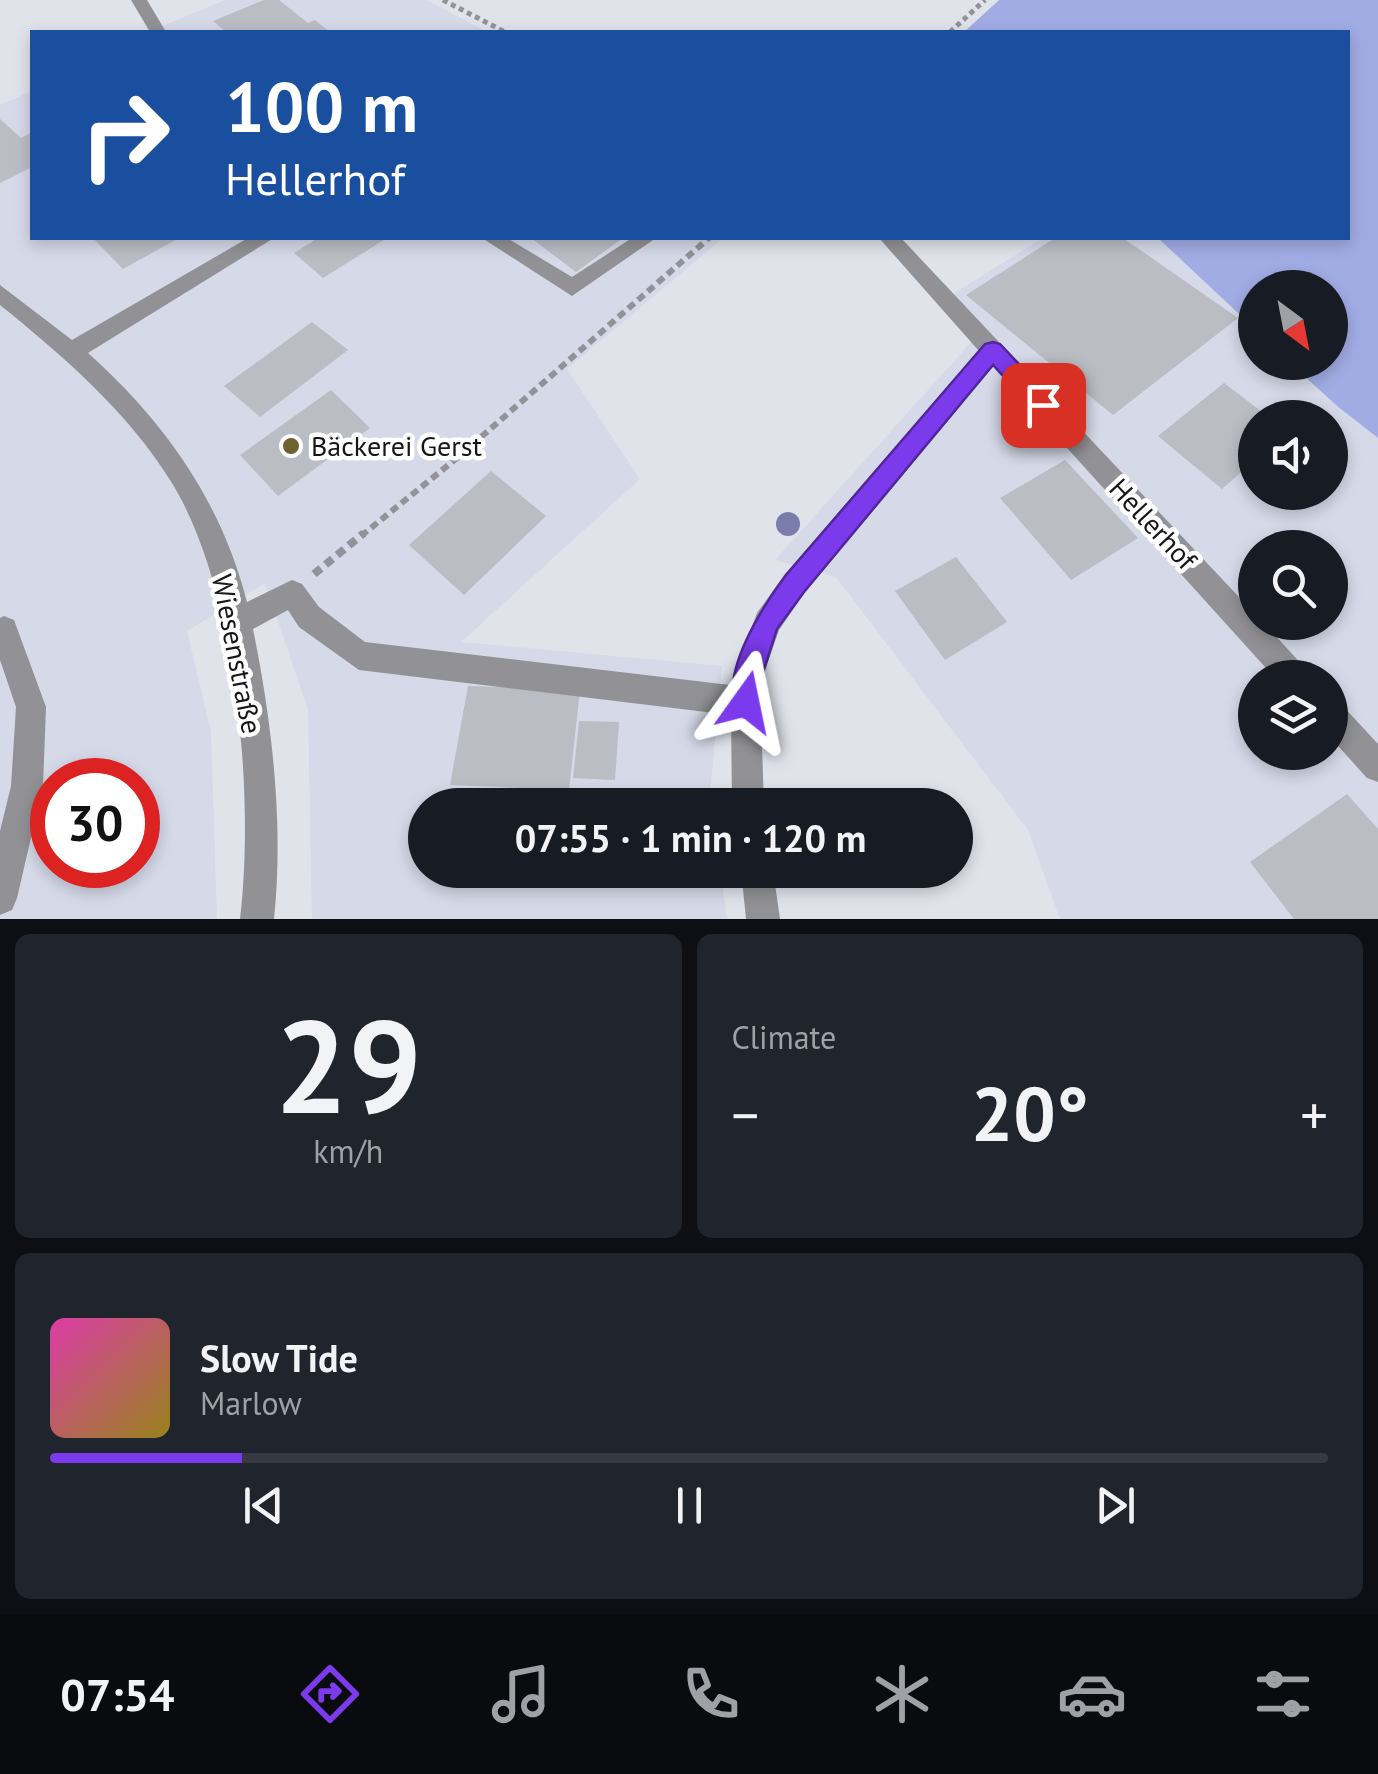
<!DOCTYPE html>
<meta charset="utf-8">
<style>
body{margin:0;font-family:"PT Sans",sans-serif;background:#20242c;color:#f1f3f6;height:100vh;display:flex;flex-direction:column;font-size:38px;white-space:nowrap}
*{box-sizing:border-box;margin:0}
p{font-size:32px;color:#9ea1a6}
.icon{flex:none;width:55px;height:55px;fill:none;stroke:currentColor;stroke-width:2;stroke-linecap:round;stroke-linejoin:round}
.map{position:relative;height:919px;overflow:hidden}
.side{display:flex;flex-direction:column;gap:15px;padding:15px;background:#0d0f14;flex:1}
.side>*{flex:none}
.banner{position:absolute;left:30px;top:30px;width:1320px;height:210px;border-radius:0px;box-shadow:0 5px 15px #0003;background:#1a4fa0;color:#fff;overflow:hidden}
.needle{width:65px;rotate:148deg}
.tools{position:absolute;left:1238px;top:270px;display:grid;gap:20px}
.tools a{display:grid;place-items:center;width:110px;height:110px;border-radius:50%;background:#171b24;box-shadow:0 5px 15px #0003;font-size:50px}
.speed{position:absolute;left:30px;top:758px;display:flex;gap:20px;font-size:50px;font-weight:700;text-align:center}
.speed>*{display:grid;place-content:center;width:130px;height:130px;border-radius:50%;background:#171b24;box-shadow:0 5px 15px #0003;line-height:1}
.speed .limit{border:15px solid #d22;background:#fff;color:#111}
.pin{position:absolute;display:grid;place-items:center;width:85px;height:85px;color:#fff;margin:-42px;border-radius:20px;box-shadow:0 5px 15px #0006}
.me{position:absolute;width:110px;margin:-55px;rotate:12deg;stroke-linejoin:round;filter:drop-shadow(0 0 8px #0008)}
.turn{display:flex;align-items:center;gap:35px;height:210px;padding:0 30px;font-size:45px}
.turn .icon{width:130px;height:130px;stroke-width:2.5}
.turn b{display:block;font-size:70px;line-height:85px}
.big{font-size:75px;font-weight:700;line-height:1.1}
.side .card{flex:1;display:flex;flex-direction:column;justify-content:center;gap:15px;min-width:0;padding:0 35px;border-radius:15px;background:#20242c}
.side .dial{align-items:center;gap:0}
.dial b{font-size:130px;line-height:1}
.song{display:flex;align-items:center;gap:30px}
.cover{width:120px;height:120px;border-radius:15px;background:linear-gradient(135deg,hsl(320 70% 55%),hsl(50 70% 35%))}
.played{height:10px;border-radius:5px;background:linear-gradient(90deg,#7c3aed 15%,#363941 15%)}
.keys{display:flex;justify-content:space-around;direction:ltr}
.heat{display:flex;justify-content:space-between;align-items:center;font-size:55px;direction:ltr}
.side .tiles{flex:1;display:grid;gap:15px;grid-template-columns:1fr 1fr}
.card:last-child{grid-column:span 2}
.trip{position:absolute;left:408px;top:788px;width:565px;height:100px;border-radius:50px;background:#171b24;box-shadow:0 5px 15px #0003;font-weight:700;line-height:100px;text-align:center}
.dock{display:flex;height:160px;justify-content:space-around;align-items:center;background:#090b0e;color:#9ea1a6}
.dock .icon{width:70px;height:70px}
.dock .active{color:#7c3aed}
.dock b{font-size:45px;color:#f1f3f6}
.map>svg:first-child{display:block}
.built{fill:#d5d9e8;fill-rule:evenodd}
.green{fill:#a1ace5}
.building{fill:#bbbdc5}
.lines{fill:none;stroke-linecap:round;stroke-linejoin:round}
.path-far2{stroke:#919399;stroke-width:5;stroke-dasharray:5 4;stroke-linecap:butt}
.path-far1{stroke:#919399;stroke-width:6;stroke-dasharray:8 5;stroke-linecap:butt}
.path{stroke:#919399;stroke-width:8;stroke-dasharray:9 6;stroke-linecap:butt}
.minor{fill:#929296;fill-rule:evenodd}
.tree{fill:#7a7cac}
.route{fill:#7c3aed;stroke:#51269a;stroke-width:2.5}
.poi-dot{fill:#6f622f;stroke:#fff;stroke-width:4}
.labels{text-anchor:middle;stroke-width:9;stroke-linejoin:round;paint-order:stroke}
.poi-label{font-size:28px;fill:#161619;stroke:#fff;text-anchor:start}
.street-label{font-size:28px;fill:#161619;stroke:#fff}
</style>
<div class="map">
<svg width="1378" height="919" viewBox="0 0 1378 919">
<rect width="100%" height="100%" fill="#e1e3eb"/>
<!-- built -->
<g class="built">
<polygon points="225,0 427,0 487,32 153,30"/>
<path d="M32,91V238H723L567,369L640,479L461,642L722,666L709,805H425V870H720L727,919H312L308,710L265,583L187,631L211,732L217,919H0V105ZM52,780H138V865H52Z"/>
<path d="M1043,238H1158L1255,329V362L1290,363L1337,406L1378,438V919H1060L1028,830L836,577L775,560L974,339L954,293ZM1255,418H1330V492H1255ZM1255,548H1330V622H1255ZM1255,678H1330V752H1255Z"/>
</g>
<!-- green -->
<polygon class="green" points="999,0 1378,0 1378,438 1337,406 1290,363 1330,362 1330,288 1255,288 1255,329 1158,238 1348,238 1348,32 964,32"/>
<!-- building -->
<g class="building">
<polygon points="264,0 279,0 308,23 315,20 330,32 226,32 213,21"/>
<polygon points="0,119 21,138 32,132 32,167 0,183"/>
<polygon points="93,238 179,238 123,269"/>
<polygon points="318,238 387,238 323,278 294,253"/>
<polygon points="531,238 623,238 576,272"/>
<polygon points="1055,238 1123,238 1238,318 1113,415 966,295"/>
<polygon points="312,322 348,350 260,417 224,386"/>
<polygon points="1224,383 1270,418 1255,418 1255,460 1222,489 1158,436"/>
<polygon points="331,390 370,428 278,496 240,455"/>
<polygon points="1065,460 1138,538 1071,580 1000,498"/>
<polygon points="491,471 546,516 464,595 409,545"/>
<polygon points="956,557 1007,622 945,660 895,591"/>
<polygon points="468,686 580,690 569,790 450,785"/>
<polygon points="579,721 619,722 615,780 573,778"/>
<polygon points="1347,794 1378,829 1378,919 1294,919 1250,862"/>
</g>
<g class="lines">
<!-- path-far2 -->
<g class="path-far2">
<polyline points="443,0 505,32"/>
<polyline points="950,32 985,0"/>
</g>
<!-- path-far1 -->
<polyline class="path-far1" points="361,536 457,458 709,238"/>
<!-- path -->
<polyline class="path" points="314,574 364,533"/>
<!-- minor -->
<g class="minor">
<polygon points="131,0 147,0 166,32 150,32"/>
<path d="M248,238H274L88,353C165,422 221,501 247,602L292,580L302,584L319,607L365,642L730,685L757,613L785,574L979,351L879,238H901L1255,614V622H1263L1305,668L1309,678H1275L993,366L805,592L779,630L760,685L764,805H732L731,715L359,670L299,627L288,610L253,629C272,722 284,824 274,919H240C255,796 237,585 170,480C127,411 63,356 0,305V285L72,340Z"/>
<polygon points="482,238 507,238 572,277 632,238 656,238 572,296"/>
<polygon points="4,616 14,620 46,707 43,786 17,898 12,910 0,915 0,831 11,786 16,707 0,660 0,618"/>
<polygon points="1330,700 1341,704 1378,744 1378,782 1367,778 1330,737"/>
<polygon points="741,870 773,870 780,919 746,919"/>
</g>
</g>
<!-- trees -->
<circle class="tree" cx="788" cy="524" r="12"/>
<!-- route -->
<path class="route" d="M993,342L1000,344L1051,398L1054,405L1051,411H1035L993,365L804,592L777,629L759,685L755,711L746,715L736,711C720,672 763,606 786,575L985,344Z"/>
<!-- markers -->
<circle class="poi-dot" cx="291" cy="446" r="10"/>
<g class="labels">
<!-- poi labels -->
<g class="poi-label">
<text x="311" y="456">Bäckerei Gerst</text>
</g>
<!-- street labels -->
<g class="street-label">
<text transform="translate(1153 524) rotate(47)" y="10">Hellerhof</text>
<text transform="translate(237 654) rotate(79)" y="10">Wiesenstraße</text>
</g>
</g>
</svg>
<div class="tools">
<a><svg class="needle" viewBox="-14 -14 28 28"><path d="M0-13l5 13h-10z" fill="#e53935"/><path d="M0 13l5-13h-10z" fill="#9ea1a6"/></svg></a>
<a><svg class="icon" aria-label="sound" viewBox="0 0 24 24"><path d="M4 9h4l5-4v14l-5-4H4zM17 9q2 3 0 6"/></svg></a>
<a><svg class="icon" aria-label="search" viewBox="0 0 24 24"><circle cx="10" cy="10" r="6"/><path d="M15 15l6 6"/></svg></a>
<a><svg class="icon" aria-label="layers" viewBox="0 0 24 24"><path d="M12 4l9 5-9 5-9-5zM3 14l9 5 9-5"/></svg></a>
</div>
<div class="speed"><div class="limit">30</div></div>
<div class="pin" style="left:1043px;top:405px;background:#d93025"><svg class="icon" aria-label="arrive" viewBox="0 0 24 24"><path d="M6 21V4h12l-3 4 3 4H6"/></svg></div>
<svg class="me" style="left:746px;top:702px" viewBox="-20 -20 40 40"><path d="M0-17L14 15 0 8-14 15z" fill="#7c3aed" stroke="#fff" stroke-width="4"/></svg>
<div class="trip">07:55 · 1 min · 120 m</div>
<div class="banner">
<div class="turn"><svg class="icon" aria-label="right" viewBox="0 0 24 24"><path d="M7 20v-9h11M14 6l5 5-5 5"/></svg><div><b>100 m</b>Hellerhof</div></div>
</div>
</div>
<section class="side">
<div class="tiles">
<div class="card dial"><b>29</b><p>km/h</p></div>
<div class="card"><p>Climate</p>
<div class="heat"><a>−</a><b class="big">20°</b><a>+</a></div>
</div>
<div class="card">
<div class="song"><i class="cover"></i><div><b>Slow Tide</b><p>Marlow</p></div></div>
<div class="played"></div>
<div class="keys"><svg class="icon" aria-label="previous" viewBox="0 0 24 24"><path d="M18 5L8 12l10 7zM5 5v14"/></svg><svg class="icon" aria-label="pause" viewBox="0 0 24 24"><path d="M8 5v14M16 5v14"/></svg><svg class="icon" aria-label="next" viewBox="0 0 24 24"><path d="M6 5l10 7-10 7zM19 5v14"/></svg></div>
</div>
</div>
</section>
<nav class="dock">
<b>07:54</b>
<svg class="icon active" aria-label="directions" viewBox="0 0 24 24"><path d="M12 3l9 9-9 9-9-9zM9 14v-3h6M13 9l2 2-2 2"/></svg>
<svg class="icon" aria-label="music" viewBox="0 0 24 24"><path d="M9 18V5l10-2v13"/><circle cx="6" cy="18" r="3"/><circle cx="16" cy="16" r="3"/></svg>
<svg class="icon" aria-label="phone" viewBox="0 0 24 24"><path d="M5 4h4l2 5-3 2q2 4 5 5l2-3 5 2v4C11 20 4 13 5 4z"/></svg>
<svg class="icon" aria-label="climate" viewBox="0 0 24 24"><path d="M12 3v18M4 7l16 10M4 17L20 7"/></svg>
<svg class="icon" aria-label="car" viewBox="0 0 24 24"><path d="M5 17H2v-5l4-1 3-4h7l3 4 3 1v5h-3M9 17h6M6 11h13"/><circle cx="7" cy="17" r="2"/><circle cx="17" cy="17" r="2"/></svg>
<svg class="icon" aria-label="filters" viewBox="0 0 24 24"><path d="M4 7h16M4 17h16"/><circle cx="9" cy="7" r="2"/><circle cx="15" cy="17" r="2"/></svg>
</nav>
